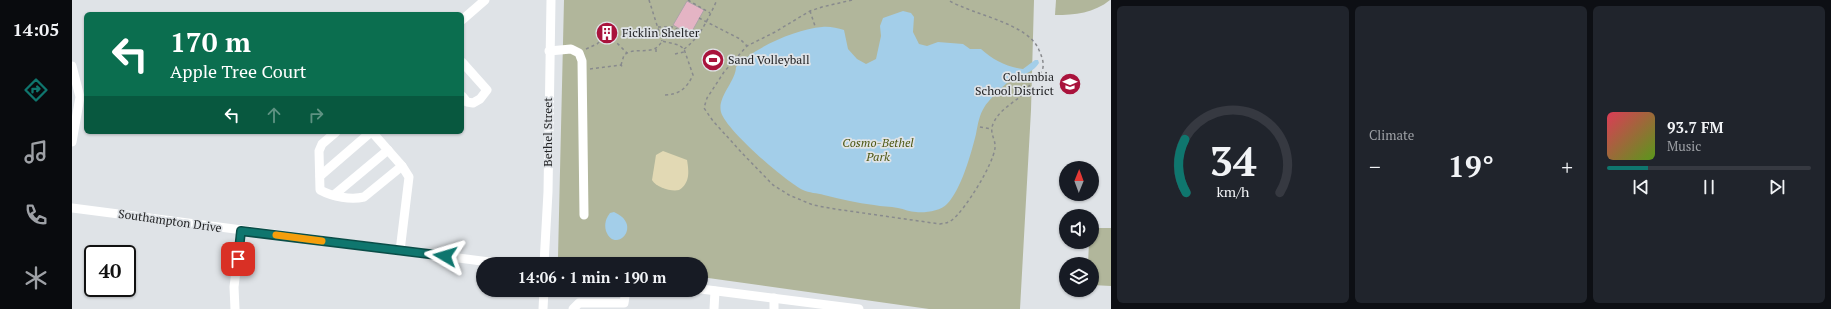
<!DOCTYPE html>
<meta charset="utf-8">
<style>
body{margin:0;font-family:"PT Serif",serif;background:#20242c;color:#f1f3f6;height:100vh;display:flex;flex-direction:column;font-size:15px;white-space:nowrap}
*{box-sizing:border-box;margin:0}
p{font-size:13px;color:#9ea1a6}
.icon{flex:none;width:22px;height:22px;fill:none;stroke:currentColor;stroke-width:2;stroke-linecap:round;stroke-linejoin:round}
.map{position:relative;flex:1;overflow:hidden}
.details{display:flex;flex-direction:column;gap:6px;padding:6px;background:#0d0f14;width:720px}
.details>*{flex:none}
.banner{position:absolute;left:12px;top:12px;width:380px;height:122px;border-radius:6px;box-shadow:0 1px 3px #0004;background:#0b6e4f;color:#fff;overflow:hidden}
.needle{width:26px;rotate:1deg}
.controls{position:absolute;left:987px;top:161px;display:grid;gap:8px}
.controls a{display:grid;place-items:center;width:40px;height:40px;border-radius:50%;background:#171b24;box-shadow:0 1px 3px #0004;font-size:20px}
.speed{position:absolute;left:12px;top:245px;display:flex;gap:8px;font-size:20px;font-weight:700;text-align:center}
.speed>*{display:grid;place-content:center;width:52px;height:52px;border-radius:50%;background:#171b24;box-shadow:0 1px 3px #0004;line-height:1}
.speed .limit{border:2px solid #111;border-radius:6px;background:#fff;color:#111}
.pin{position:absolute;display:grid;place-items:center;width:34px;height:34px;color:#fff;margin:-17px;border-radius:8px;box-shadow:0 2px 6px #0006}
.me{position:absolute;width:44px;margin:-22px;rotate:277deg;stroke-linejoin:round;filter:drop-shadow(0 0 3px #0008)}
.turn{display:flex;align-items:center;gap:14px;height:84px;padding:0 20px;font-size:18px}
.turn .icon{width:52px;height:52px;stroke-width:2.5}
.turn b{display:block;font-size:28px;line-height:34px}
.lanes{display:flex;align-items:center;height:38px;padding:0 20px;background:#0003;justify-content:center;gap:20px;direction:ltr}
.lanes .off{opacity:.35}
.big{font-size:30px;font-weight:700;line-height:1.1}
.details .card{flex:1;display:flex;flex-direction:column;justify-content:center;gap:6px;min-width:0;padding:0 14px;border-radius:6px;background:#20242c}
.details .dial{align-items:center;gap:0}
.dial svg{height:104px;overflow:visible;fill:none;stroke:#363941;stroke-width:7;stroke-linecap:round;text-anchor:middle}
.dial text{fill:#f1f3f6;stroke:none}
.song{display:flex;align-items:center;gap:12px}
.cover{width:48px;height:48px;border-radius:6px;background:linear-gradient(135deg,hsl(350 70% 55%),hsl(90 70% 35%))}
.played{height:4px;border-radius:2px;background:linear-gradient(90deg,#0f766e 20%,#363941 20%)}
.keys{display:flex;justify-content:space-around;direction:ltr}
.heat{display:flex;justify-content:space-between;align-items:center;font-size:22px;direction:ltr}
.details .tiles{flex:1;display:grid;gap:6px;grid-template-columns:repeat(3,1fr)}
.trip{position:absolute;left:404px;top:257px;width:232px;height:40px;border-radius:20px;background:#171b24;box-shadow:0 1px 3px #0004;font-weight:700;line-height:40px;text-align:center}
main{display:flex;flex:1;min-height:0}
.tab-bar{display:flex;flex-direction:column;width:72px;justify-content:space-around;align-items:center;background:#090b0e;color:#9ea1a6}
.tab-bar .icon{width:28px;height:28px}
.tab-bar .selected{color:#0f766e}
.tab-bar b{font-size:18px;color:#f1f3f6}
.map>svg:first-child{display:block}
.green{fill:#b1b69b}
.sand{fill:#e2d9b4}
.water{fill:#a3cee9}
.building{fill:#e4b4c4;stroke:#aba5a7}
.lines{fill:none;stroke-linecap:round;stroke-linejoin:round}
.path{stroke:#888a8d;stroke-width:1.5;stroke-dasharray:3 3;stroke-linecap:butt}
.minor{stroke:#fff;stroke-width:9}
.route-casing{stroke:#0a4d48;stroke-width:10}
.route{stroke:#0f766e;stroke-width:7}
.slow{stroke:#f59e0b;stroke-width:7}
.labels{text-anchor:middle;stroke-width:3.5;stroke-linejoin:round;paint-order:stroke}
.poi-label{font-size:12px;fill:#232426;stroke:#dfe3e7;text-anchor:start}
.street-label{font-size:12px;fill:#232426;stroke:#dfe3e7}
.park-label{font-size:12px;font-style:italic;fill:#4f5814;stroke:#dfe3e7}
</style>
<main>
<nav class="tab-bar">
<b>14:05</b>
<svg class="icon selected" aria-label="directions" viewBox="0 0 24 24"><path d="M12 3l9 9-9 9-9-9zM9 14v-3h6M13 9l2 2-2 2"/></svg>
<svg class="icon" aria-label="music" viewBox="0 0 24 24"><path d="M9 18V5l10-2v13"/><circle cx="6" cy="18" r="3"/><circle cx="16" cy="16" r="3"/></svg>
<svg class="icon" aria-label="phone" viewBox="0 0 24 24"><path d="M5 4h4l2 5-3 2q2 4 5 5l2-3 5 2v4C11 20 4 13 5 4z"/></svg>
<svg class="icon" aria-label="climate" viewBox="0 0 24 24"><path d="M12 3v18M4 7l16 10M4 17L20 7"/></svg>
</nav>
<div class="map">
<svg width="1039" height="309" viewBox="0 0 1039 309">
<rect width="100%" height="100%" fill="#dfe3e7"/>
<!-- green -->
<g class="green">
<polygon points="492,0 962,0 959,110 948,309 857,309 629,277 629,264 538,264 486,257"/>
<path d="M984,0H1038C1022,13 1003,15 983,15Z"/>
<polygon points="1020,228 1039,228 1039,286 1020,285 1020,264 1016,264 1017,242 1020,242"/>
</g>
<!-- sand -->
<path class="sand" d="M591,151L615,160C617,172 618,183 607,190C599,192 584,187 580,180L584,155Z"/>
<!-- water -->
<g class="water">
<path d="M831,11L839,13L842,17L841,32L847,44L855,46L866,42L891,44L898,49H909C921,60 935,67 951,69L963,60H966L967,63C961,73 951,74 941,79C934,82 918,99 913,106C907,115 906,124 904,134C899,154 889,190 875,204C869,211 853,213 844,212C838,212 832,209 826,208C818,206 810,207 802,205C785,203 768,199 752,195C745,193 737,193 731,190C714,182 653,129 649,112C645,97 664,81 664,67C681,48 724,29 750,27C757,26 765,28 772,30L776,49L785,59L794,64L804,59L809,36L808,26L811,18Z"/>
<path d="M542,212C572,225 543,255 534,231C532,224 534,218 538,213Z"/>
</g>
<!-- building -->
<g class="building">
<polygon points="615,1 632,10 618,35 601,25"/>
<polygon points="532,23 544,35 538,42 526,30"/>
</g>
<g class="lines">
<!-- path -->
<g class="path">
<polyline points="577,0 590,41"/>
<polyline points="616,0 638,13"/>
<path d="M780,0L750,7L738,11L703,32L675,46L652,72L635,98L632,108L641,121L670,153L701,185L717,195L741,205L763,209L868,224C873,223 876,223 880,220C893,210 921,165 923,148C924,138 916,133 922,122C928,109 942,103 952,93C956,90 957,85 960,81C962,79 965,78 967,75C974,68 971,59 967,50C956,23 901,15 876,0"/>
<polyline points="738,11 743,26"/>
<polyline points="627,18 668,39 675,46"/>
<polyline points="586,27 601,27 621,38"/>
<polyline points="541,39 555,53"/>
<polyline points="514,49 525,44 532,37"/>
<polyline points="584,49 584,55"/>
<path d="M612,49C628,38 637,17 645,0"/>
<polyline points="603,54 612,52"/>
<path d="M549,65L552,55C565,45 581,58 590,41L607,45L612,49L621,75C615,88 607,95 592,95"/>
<polyline points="518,69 549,65 551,68"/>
<polyline points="908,127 919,129"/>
</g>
<!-- minor -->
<g class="minor">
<polyline points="390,20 413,0"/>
<polyline points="477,51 499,49 507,53 510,61 512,215"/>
<polyline points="390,62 415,90 408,99 401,103 395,102 390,96"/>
<polyline points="0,66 8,97 0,142"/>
<path d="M264,132L250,144L247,151L248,190C261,197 279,200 292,197L330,166"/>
<polyline points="300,132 330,166 337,177 328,251"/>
<polyline points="248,176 299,132"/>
<polyline points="262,195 316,150"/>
<polyline points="0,208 433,264"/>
<polyline points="472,264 476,192 479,0"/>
<polyline points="629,289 787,309"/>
<polyline points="163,309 162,287 169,231"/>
<polyline points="471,309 472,290"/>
<polyline points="501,309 507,303 552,303 554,290"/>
<polyline points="642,309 643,291"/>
<polyline points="702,309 702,298"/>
</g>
</g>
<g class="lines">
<!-- route casing -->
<g class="route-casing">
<polyline id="route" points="166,259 169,231 373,256"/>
</g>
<!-- route -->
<use href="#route" class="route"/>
<!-- slow -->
<polyline class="slow" points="204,235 250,241"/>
</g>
<!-- icons -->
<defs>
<g id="building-disc" transform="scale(1.15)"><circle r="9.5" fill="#a9133c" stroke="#dfe3e7"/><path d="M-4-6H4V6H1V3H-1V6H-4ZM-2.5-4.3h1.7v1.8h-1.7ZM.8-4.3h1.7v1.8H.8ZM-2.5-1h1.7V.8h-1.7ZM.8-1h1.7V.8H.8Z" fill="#fff"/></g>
<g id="stadium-disc" transform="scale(1.15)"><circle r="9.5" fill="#a9133c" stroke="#dfe3e7"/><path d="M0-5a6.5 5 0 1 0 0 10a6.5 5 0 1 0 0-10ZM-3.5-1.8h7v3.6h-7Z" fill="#fff"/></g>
<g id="school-disc" transform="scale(1.15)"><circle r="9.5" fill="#a9133c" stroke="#dfe3e7"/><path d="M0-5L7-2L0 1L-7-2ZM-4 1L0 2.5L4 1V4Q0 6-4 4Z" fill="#fff"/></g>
</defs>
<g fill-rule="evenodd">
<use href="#building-disc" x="535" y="33"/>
<use href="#stadium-disc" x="641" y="60"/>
<use href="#school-disc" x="998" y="84"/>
</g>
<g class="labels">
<!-- poi labels -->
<g class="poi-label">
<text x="550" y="37">Ficklin Shelter</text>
<text x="656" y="64">Sand Volleyball</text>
<text x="982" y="81" text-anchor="end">Columbia<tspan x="982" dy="14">School District</tspan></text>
</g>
<!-- street labels -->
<g class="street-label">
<text transform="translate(476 132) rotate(-90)" y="4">Bethel Street</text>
<text transform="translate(98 221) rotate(8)" y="4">Southampton Drive</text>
</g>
<!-- park labels -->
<g class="park-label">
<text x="806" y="147">Cosmo-Bethel<tspan x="806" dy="14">Park</tspan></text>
</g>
</g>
</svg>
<div class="controls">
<a><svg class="needle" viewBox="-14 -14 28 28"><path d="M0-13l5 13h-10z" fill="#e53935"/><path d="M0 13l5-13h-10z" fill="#9ea1a6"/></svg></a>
<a><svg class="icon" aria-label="sound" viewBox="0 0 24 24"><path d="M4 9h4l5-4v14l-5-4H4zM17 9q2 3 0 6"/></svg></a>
<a><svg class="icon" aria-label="layers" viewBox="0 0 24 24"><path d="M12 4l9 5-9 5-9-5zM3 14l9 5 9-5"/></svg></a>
</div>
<div class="speed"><div class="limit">40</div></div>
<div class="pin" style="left:166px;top:259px;background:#d93025"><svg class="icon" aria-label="arrive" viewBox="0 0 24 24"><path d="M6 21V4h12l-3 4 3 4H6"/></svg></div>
<svg class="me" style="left:373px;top:256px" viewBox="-20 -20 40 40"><path d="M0-17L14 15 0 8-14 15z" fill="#0f766e" stroke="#fff" stroke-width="4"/></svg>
<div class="trip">14:06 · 1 min · 190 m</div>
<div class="banner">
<div class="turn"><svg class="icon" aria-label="left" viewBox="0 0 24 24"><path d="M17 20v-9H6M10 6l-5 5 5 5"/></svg><div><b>170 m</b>Apple Tree Court</div></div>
<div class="lanes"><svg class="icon" aria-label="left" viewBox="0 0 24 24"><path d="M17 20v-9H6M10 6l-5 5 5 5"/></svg><svg class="icon off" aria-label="ahead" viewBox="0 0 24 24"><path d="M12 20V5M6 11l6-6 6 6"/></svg><svg class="icon off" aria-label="right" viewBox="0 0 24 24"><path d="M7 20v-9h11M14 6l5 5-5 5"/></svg></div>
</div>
</div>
<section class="details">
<div class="tiles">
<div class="card dial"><svg viewBox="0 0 100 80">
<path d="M14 69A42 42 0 1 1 86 69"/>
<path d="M14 69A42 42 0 0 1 13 28" stroke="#0f766e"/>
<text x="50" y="56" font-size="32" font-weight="700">34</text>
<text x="50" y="72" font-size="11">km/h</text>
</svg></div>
<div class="card"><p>Climate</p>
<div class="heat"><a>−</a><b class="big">19°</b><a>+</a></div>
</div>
<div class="card">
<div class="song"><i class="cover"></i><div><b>93.7 FM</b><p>Music</p></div></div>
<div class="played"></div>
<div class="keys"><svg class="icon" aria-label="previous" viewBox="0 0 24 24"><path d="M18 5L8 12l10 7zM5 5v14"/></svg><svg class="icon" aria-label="pause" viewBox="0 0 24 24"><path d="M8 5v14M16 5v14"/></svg><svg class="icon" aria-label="next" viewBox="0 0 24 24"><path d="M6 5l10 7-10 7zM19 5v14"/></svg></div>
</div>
</div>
</section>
</main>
